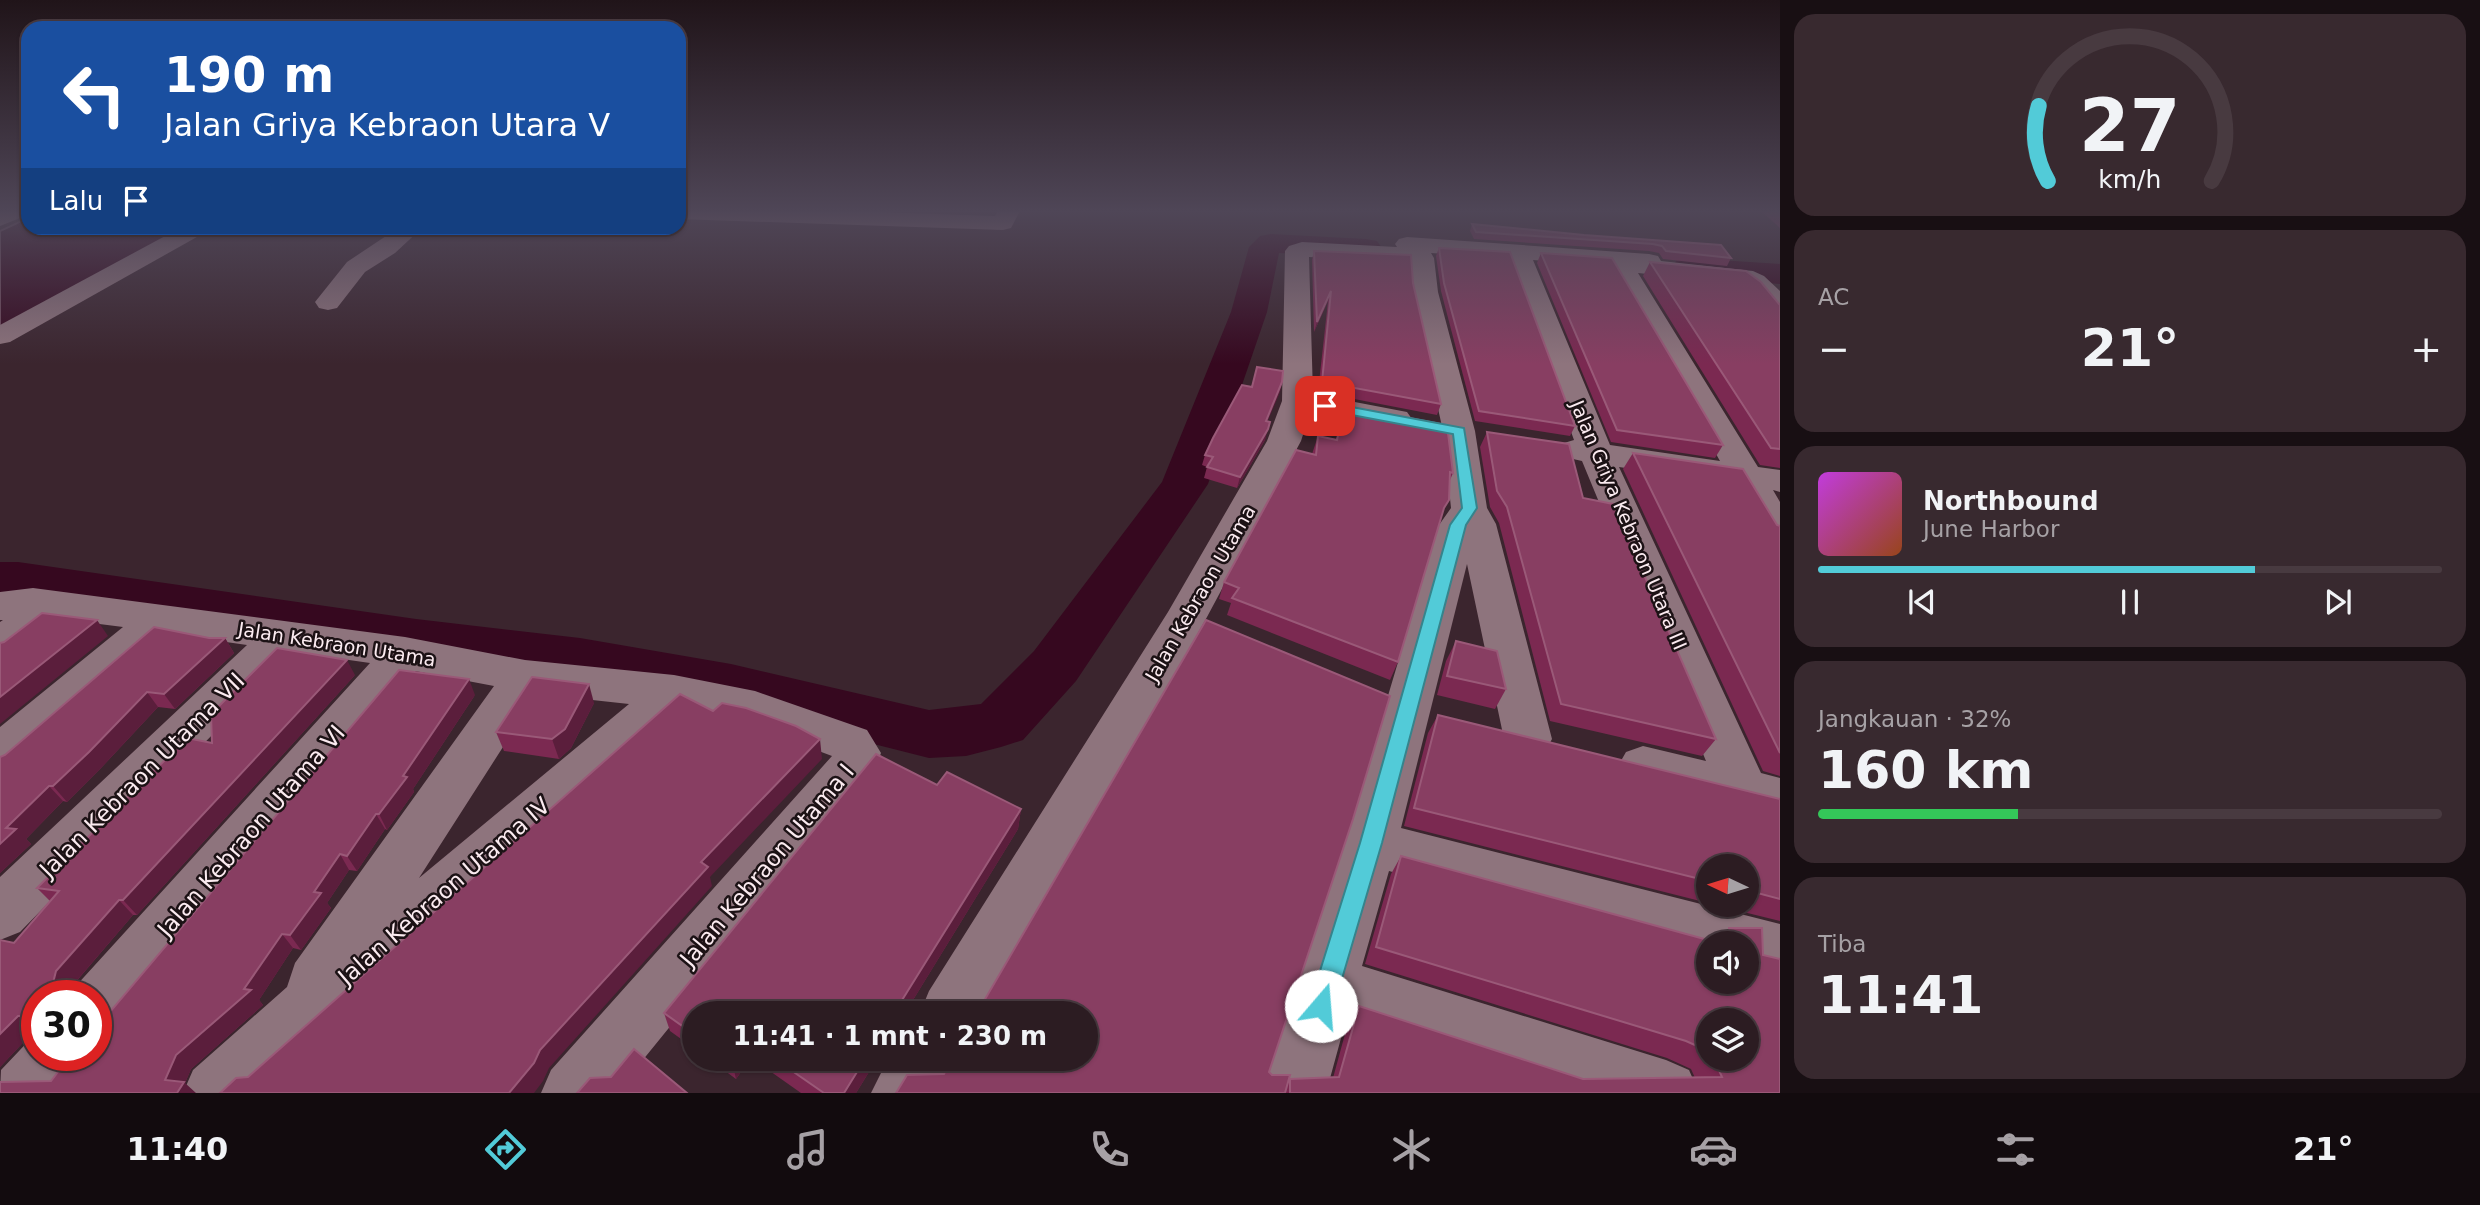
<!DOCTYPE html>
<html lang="id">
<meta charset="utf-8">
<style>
body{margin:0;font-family:"DejaVu Sans",sans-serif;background:#38292f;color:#f1f3f6;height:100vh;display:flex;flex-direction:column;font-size:26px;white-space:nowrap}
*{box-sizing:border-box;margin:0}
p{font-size:23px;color:#a6a1a5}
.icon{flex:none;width:38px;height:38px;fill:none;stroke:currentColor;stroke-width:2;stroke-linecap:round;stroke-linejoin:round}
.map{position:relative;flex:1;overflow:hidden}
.sheet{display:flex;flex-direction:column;gap:14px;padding:14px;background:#180f13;width:700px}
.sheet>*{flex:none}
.guide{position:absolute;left:21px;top:21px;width:665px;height:214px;border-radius:21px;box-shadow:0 2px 5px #0004,0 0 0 2px #483a40;background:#1a4fa0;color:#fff;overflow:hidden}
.needle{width:46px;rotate:274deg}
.fabs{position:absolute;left:1696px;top:854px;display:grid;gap:14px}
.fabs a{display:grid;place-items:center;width:63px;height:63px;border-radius:50%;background:#2c1c22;box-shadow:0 2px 5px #0004,0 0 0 2px #483a40;font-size:35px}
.speed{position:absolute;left:21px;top:980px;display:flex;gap:14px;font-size:35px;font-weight:700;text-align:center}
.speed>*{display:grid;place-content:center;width:91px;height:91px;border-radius:50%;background:#2c1c22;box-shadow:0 2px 5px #0004,0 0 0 2px #483a40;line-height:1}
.speed .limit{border:10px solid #d22;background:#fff;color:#111}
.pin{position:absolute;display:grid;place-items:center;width:60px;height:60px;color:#fff;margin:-30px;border-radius:14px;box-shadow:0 4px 10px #0006}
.me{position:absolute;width:77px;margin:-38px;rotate:18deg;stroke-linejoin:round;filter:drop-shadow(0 0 5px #0008)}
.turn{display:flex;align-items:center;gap:24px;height:147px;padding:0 28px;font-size:32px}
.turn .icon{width:91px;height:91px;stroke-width:2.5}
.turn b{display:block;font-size:49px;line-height:60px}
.then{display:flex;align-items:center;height:66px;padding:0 28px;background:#0003;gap:14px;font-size:26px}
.big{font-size:52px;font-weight:800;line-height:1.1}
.sheet .widget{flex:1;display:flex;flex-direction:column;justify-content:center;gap:10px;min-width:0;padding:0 24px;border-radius:21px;background:#38292f}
.sheet .dial{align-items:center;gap:0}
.dial svg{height:182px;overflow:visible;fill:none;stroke:#483a40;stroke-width:7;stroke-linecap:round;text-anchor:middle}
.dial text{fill:#f1f3f6;stroke:none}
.song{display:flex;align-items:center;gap:21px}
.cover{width:84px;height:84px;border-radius:10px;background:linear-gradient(135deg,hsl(290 70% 55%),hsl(20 70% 35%))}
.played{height:7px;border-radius:4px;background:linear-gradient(90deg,#52cbd8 70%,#483a40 70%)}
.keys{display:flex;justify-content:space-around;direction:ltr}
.heat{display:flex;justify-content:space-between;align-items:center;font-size:38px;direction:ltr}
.charge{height:10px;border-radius:5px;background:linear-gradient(90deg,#34c759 32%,#483a40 0)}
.trip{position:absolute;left:682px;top:1001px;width:416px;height:70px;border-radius:35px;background:#2c1c22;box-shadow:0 2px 5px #0004,0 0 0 2px #483a40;font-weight:800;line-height:70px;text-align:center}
.dock{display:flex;height:112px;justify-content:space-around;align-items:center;background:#120b0e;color:#a6a1a5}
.dock .icon{width:49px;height:49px}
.dock .active{color:#52cbd8}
.dock b{font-size:32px;color:#f1f3f6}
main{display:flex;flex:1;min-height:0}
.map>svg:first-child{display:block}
.water{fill:#36081f;stroke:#714c5e;stroke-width:2}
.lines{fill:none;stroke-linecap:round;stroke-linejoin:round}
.river{fill:#36081f;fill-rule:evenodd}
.minor{fill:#8e747d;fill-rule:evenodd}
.wall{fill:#7b2951;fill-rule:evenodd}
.shaded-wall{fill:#5b1e3c}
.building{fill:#883e62;stroke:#9a5978;stroke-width:2}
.route{fill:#52cbd8;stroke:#35848c;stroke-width:2}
.labels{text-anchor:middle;stroke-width:5;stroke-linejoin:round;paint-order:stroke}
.street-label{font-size:19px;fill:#fbebf0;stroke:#1c1215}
.near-street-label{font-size:23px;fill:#fbebf0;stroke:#1c1215}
</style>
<main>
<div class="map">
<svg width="1780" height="1093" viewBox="0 0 1780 1093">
<rect width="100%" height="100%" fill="#3b252e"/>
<!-- water -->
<polygon class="water" points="28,218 28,228 187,228 0,333 0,231"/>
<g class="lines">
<!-- river -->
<g class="river">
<polygon points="1271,234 1366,239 1377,241 1382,248 1377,255 1366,257 1279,253 1267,312 1208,484 1076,681 1023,740 1001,747 966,756 929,758 731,708 580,680 416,659 18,596 0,596 0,562 18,562 416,619 580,638 731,664 929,710 981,704 1034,651 1162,482 1231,312 1249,247 1260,236"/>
<polygon points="1688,258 1780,264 1780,284 1676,275 1672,268 1676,261"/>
</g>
<!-- minor -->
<g class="minor">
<polygon points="0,211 28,211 25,216 0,226"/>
<polygon points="679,211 846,211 995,216 998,211 1020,211 1011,228 1003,230 679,219"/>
<polygon points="180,228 207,228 204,233 10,342 0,344 0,325"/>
<polygon points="398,228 422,228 395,253 365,272 337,308 328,310 319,308 315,302 347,262"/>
<path d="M1407,237L1649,254L1658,256L1661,261L1753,271L1764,276L1780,291V313C1763,309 1755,291 1739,283L1638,273L1758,467L1780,470V492L1773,490L1780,502V545L1767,541L1733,484L1619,467L1761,773L1780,778V820L1626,780L1618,766L1626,752L1643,746L1706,761L1582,461L1564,457L1559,450L1564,443L1574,440L1508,258L1431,253L1434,258L1438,292L1475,431L1487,508L1496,524L1552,739L1545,752L1528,758L1511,752L1504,739L1467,564L1401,828L1780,924V980L1746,971V943H1708V960L1389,871L1362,966L1666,1060L1689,1070L1699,1093H1567L1346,1020L1326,1093H1260L1344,843L1439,525L1451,508L1443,431L1412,292L1410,262L1309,257L1313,394L1407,412L1412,419L1407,426L1396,429L1310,413L1301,441L1207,617L985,1013H920L929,991L1168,612L1267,441L1282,401L1285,251L1289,246L1302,242L1397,247L1395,244L1399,239ZM1533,260L1609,266L1720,461L1610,445Z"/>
<path d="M33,588L405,637L525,660L674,675L755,691L867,730L881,753L872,778L616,1093H541L551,1070L832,756L749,725L683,711L263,1093H183L193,1070L287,987L295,963L494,686L415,671L118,1032L96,1040V996H71L74,988L370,663L293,652L20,932L0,940V877L247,645L170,634L17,769L0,774V727L123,627L60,619L15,655L0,659V622L3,620H0V592ZM537,694L629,704L419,878Z"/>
<polygon points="37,1032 37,1055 89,1055 79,1077 66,1093 0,1093 1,1070"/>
<polygon points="888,1059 956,1059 940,1093 871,1093"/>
</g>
</g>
<!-- wall -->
<g class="wall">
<polygon points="1761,211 1780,211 1780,228"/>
<polygon points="1472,224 1584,235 1721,245 1731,258 1727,266 1663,259 1659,253 1649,251 1474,239 1470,231"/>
<polygon points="1439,248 1575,426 1570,436 1475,421 1441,291 1436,256"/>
<polygon points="1314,251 1413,283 1441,404 1437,415 1318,392 1328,301 1314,332 1312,260"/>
<polygon points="1541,253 1723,445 1715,458 1611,442 1537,263"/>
<polygon points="1650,262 1780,305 1780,468 1760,465 1643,276"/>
<polygon points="1282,382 1267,422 1265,440 1237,488 1204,478 1207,467 1202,465 1205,455 1252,387"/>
<polygon points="1345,406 1453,473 1450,480 1441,518 1398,662 1390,680 1227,615 1231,603 1219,599 1224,582 1312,454 1318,436 1336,439"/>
<polygon points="1487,432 1583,498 1716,739 1702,756 1550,721 1499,523 1490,507 1480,447"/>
<polygon points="1633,453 1780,526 1780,776 1763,771 1623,469"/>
<polygon points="209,638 225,638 234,653 175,709 158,707 101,768 67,802 63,801 26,839 31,844 0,873 5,755"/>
<polygon points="1456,641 1506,689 1495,709 1437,695 1446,661"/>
<polygon points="355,675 137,915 133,915 74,984 37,996 37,1035 33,1032 0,1067 14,943 50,901 37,888 212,743"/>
<polygon points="475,695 413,789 414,792 387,830 385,829 357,871 349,870 327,903 331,908 301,950 293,948 259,1000 263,1005 191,1069 185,1083 51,1081 104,1019"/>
<polygon points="594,703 571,748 559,759 504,751 496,732"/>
<polygon points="1438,715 1780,799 1780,921 1715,905 1746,905 1746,866 1708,866 1708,903 1404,826 1428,733"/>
<polygon points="937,785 1021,809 1018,829 905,1013 695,1013 695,1049 670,1031 664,1013"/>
<path d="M1401,856L1714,942L1729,928L1763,955L1780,1093H896L944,1074L1269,1072L1272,1075L1287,1085L1290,1079L1333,1078L1348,1023L1359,1006L1583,1079L1695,1078L1691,1069L1667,1058L1365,964L1391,874ZM1708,943H1746L1708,982ZM1708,1020L1746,1059H1708Z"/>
<polygon points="709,1059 750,1059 736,1079"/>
<polygon points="753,1059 877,1059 856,1093 801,1093"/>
</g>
<!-- shaded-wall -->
<g class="shaded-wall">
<polygon points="1331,291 1328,301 1314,332 1317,322"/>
<polygon points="1282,382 1280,392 1263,432 1266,421"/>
<polygon points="1270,422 1265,440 1237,488 1240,477"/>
<polygon points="97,620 108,636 0,724 0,697"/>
<polygon points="225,638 234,653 175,709 164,694"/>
<polygon points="347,660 355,675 137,915 123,900"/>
<polygon points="469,679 475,695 413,789 414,792 387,830 379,814 403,776"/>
<polygon points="589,684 594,703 571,748 559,759 552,739"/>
<polygon points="147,692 158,707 101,768 67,802 53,786"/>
<polygon points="820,739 822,759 710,877 712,886 549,1068 543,1081 534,1093 509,1093 540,1050 701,862"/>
<polygon points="49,786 63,801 26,839 31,844 0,873 0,844 6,828"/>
<polygon points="1021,809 1018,829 905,1013 894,1013"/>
<polygon points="376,814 385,829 357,871 347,856"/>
<polygon points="340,854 349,870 327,903 331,908 301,950 290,935 314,892"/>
<polygon points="119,900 133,915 72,986 53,983 56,971"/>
<polygon points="282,934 293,948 259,1000 263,1005 191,1069 185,1083 196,1093 177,1093 165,1080 176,1055 244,989"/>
<polygon points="78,984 90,996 78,996"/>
<polygon points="37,1009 37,1035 33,1032 0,1067 0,1034 18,1016 24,1021"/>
<polygon points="734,1059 750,1059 736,1079 732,1061"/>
<polygon points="865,1059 877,1059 856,1093 844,1093"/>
</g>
<!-- building -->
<g class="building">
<polygon points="1472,224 1584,235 1721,245 1731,258 1666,251 1662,246 1653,244 1476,232"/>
<polygon points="1439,248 1510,252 1575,426 1479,411 1444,283"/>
<polygon points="1314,251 1411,255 1413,283 1441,404 1322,382 1331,291 1317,322"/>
<polygon points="1541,253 1612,258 1723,445 1617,430"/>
<polygon points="1650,262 1746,271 1761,282 1780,305 1780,449 1771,448"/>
<polygon points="1257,367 1283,371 1282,382 1266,421 1270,422 1268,429 1240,477 1207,467 1213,457 1205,455 1213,438 1242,385 1252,387"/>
<polygon points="1345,406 1447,425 1453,473 1450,472 1449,500 1444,508 1398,662 1232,598 1239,588 1224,582 1296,450 1316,455 1318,436 1337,440"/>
<polygon points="1487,432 1569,444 1583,498 1613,504 1716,739 1561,704 1507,507 1497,491"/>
<polygon points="1633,453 1743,469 1777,525 1780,526 1780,753"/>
<polygon points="42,613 97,620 0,697 0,643 4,642"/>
<polygon points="1206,620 1390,696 1353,819 1269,1072 1272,1075 1290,1075 1285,1093 896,1093 907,1075 944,1074 951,1059 1087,1059 1087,1013 977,1013"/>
<polygon points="154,627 209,638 225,638 164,694 147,692 89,752 53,786 49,786 6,828 16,829 0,844 0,757 5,755"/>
<polygon points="1456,641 1497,651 1506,689 1447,676"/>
<polygon points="277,648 347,660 123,900 119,900 56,971 53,983 78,984 78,996 37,996 37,1009 22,1023 22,1016 18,1016 0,1034 0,940 14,943 59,891 37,888 187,738 212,743 211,714"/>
<polygon points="399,670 469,679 403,776 407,777 379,814 376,814 347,856 340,854 314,892 321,893 290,935 282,934 244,989 251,990 176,1055 165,1080 184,1082 177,1093 0,1093 0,1082 51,1081 64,1064 69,1055 96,1055 96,1022 104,1019"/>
<polygon points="532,677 589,684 565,729 552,739 496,732"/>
<polygon points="680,694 713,711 722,703 746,708 796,726 820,739 701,862 708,867 540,1050 534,1063 509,1093 220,1093 236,1078 248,1077"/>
<polygon points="1438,715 1780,799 1780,899 1746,890 1746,866 1708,866 1708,881 1414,808"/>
<polygon points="876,754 937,785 947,772 1021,809 894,1013 695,1013 695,1035 664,1013"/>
<polygon points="1401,856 1719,943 1708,943 1708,982 1746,982 1746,943 1728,943 1729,942 1729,928 1762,928 1763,955 1780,959 1780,1093 1290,1093 1290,1079 1339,1077 1359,1006 1583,1079 1722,1077 1714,1059 1746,1059 1746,1020 1708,1020 1708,1051 1686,1041 1376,947"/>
<polygon points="634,1049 687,1093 577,1093 590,1078 611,1077"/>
<polygon points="775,1059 865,1059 844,1093 824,1093"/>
</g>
<!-- sky -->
<linearGradient id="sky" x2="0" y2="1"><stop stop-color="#201419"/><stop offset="0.58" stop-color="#4f4657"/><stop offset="1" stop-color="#4f4657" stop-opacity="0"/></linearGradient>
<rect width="1780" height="364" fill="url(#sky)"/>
<!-- route -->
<polygon class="route" points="1325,402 1464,428 1477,508 1466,525 1382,843 1334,1006 1330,1015 1321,1019 1312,1015 1309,1006 1360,843 1450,525 1462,508 1453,434 1320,409 1318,406"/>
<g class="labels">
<!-- street labels -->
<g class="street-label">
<text transform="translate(1629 525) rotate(67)" y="7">Jalan Griya Kebraon Utara III</text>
<text transform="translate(1200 593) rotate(-60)" y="7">Jalan Kebraon Utama</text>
<text transform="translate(337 644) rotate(9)" y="7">Jalan Kebraon Utama</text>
</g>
<!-- near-street labels -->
<g class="near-street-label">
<text transform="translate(142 775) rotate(-45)" y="8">Jalan Kebraon Utama VII</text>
<text transform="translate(251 831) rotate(-49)" y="8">Jalan Kebraon Utama VI</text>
<text transform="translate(767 865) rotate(-50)" y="8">Jalan Kebraon Utama I</text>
<text transform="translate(444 891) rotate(-41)" y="8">Jalan Kebraon Utama IV</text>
</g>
</g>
</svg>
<div class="fabs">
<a><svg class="needle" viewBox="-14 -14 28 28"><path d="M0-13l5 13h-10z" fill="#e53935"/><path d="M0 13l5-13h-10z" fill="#a6a1a5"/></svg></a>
<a><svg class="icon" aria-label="sound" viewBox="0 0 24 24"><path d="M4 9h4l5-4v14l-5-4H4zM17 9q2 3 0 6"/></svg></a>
<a><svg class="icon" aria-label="layers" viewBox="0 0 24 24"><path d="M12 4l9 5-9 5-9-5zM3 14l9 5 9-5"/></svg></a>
</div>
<div class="speed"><div class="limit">30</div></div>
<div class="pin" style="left:1325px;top:406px;background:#d93025"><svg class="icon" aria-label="arrive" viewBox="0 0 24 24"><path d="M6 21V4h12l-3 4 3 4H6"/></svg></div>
<svg class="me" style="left:1321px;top:1006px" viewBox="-20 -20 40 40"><circle r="19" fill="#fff"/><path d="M0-13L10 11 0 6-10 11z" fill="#52cbd8"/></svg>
<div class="trip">11:41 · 1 mnt · 230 m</div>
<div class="guide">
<div class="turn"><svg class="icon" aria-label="left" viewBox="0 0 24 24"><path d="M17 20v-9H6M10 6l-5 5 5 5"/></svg><div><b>190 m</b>Jalan Griya Kebraon Utara V</div></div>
<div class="then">Lalu<svg class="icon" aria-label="arrive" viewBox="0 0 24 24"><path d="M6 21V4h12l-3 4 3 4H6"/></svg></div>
</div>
</div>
<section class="sheet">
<div class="widget dial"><svg viewBox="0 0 100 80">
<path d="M14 69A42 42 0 1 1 86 69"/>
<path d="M14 69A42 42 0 0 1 10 36" stroke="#52cbd8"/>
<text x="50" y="56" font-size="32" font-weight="700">27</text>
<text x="50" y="72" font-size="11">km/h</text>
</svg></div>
<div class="widget"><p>AC</p>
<div class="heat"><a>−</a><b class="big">21°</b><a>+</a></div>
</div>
<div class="widget">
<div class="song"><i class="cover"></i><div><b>Northbound</b><p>June Harbor</p></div></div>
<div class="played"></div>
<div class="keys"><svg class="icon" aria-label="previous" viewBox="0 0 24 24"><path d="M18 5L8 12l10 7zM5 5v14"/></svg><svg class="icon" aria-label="pause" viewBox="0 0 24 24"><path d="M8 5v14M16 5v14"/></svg><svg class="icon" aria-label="next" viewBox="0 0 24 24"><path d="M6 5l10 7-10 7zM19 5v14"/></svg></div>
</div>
<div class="widget"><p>Jangkauan · 32%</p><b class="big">160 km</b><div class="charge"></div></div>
<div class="widget"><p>Tiba</p><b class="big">11:41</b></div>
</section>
</main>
<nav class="dock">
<b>11:40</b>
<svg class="icon active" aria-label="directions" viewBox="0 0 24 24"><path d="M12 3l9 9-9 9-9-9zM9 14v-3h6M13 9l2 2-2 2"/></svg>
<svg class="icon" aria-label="music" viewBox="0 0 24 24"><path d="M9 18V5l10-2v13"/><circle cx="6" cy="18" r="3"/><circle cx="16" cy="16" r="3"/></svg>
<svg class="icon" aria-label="phone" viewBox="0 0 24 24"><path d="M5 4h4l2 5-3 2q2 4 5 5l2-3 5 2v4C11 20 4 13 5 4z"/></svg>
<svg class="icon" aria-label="climate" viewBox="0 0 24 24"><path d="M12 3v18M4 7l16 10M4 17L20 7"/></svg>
<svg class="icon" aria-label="car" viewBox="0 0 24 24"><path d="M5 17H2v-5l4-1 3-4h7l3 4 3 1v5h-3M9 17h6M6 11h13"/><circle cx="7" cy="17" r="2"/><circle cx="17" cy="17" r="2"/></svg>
<svg class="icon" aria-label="filters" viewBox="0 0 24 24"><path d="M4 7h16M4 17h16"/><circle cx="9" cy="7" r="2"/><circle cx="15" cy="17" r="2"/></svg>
<b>21°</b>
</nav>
